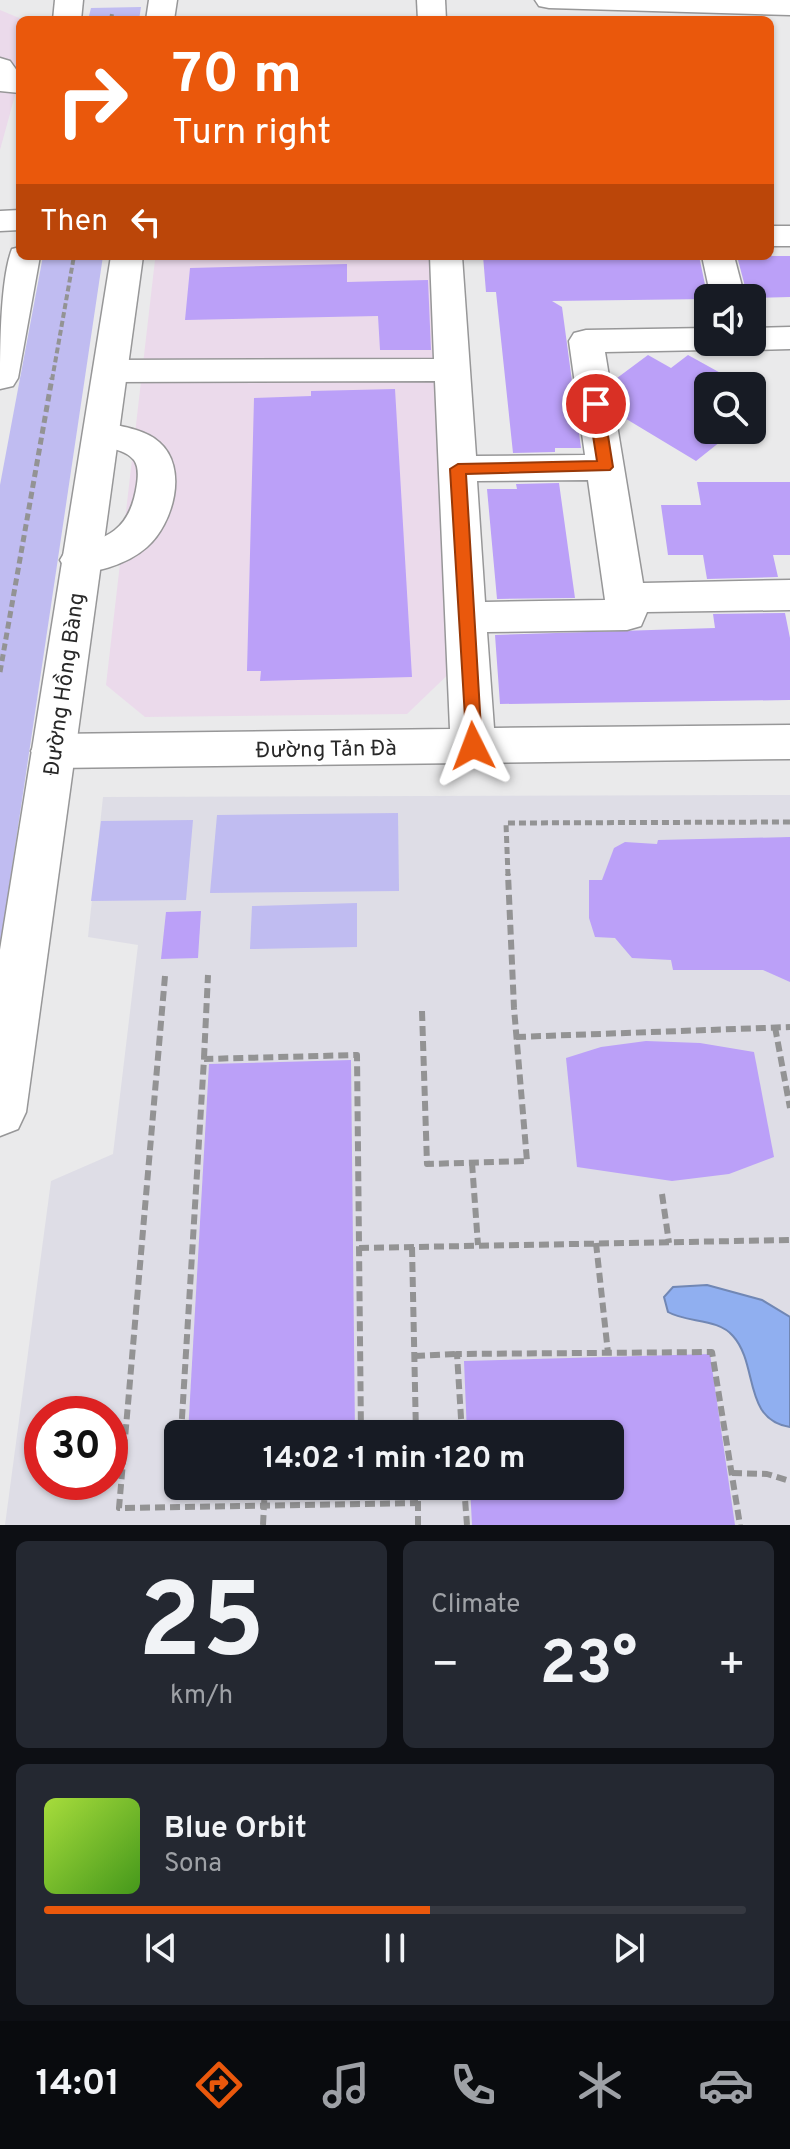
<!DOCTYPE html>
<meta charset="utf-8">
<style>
body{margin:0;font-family:Overpass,sans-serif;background:#242831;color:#f1f3f6;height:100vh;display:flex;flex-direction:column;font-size:30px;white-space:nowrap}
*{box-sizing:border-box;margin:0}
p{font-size:26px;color:#9ea1a6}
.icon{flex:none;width:44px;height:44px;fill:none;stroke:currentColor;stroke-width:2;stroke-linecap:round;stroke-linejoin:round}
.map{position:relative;height:1525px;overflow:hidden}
.details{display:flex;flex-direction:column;gap:16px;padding:16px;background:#0d0f14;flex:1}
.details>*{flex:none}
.hud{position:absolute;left:16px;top:16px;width:758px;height:244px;border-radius:12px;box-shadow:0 2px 6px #0004;background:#ea580c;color:#fff;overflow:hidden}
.fabs{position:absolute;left:694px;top:284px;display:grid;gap:16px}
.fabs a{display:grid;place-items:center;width:72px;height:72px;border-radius:12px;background:#171b24;box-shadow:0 2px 6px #0004;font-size:40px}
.speed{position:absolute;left:24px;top:1396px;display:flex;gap:16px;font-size:40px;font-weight:700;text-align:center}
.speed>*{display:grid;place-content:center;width:104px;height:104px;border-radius:50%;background:#171b24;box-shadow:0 2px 6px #0004;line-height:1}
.speed .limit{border:12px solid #d22;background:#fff;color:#111}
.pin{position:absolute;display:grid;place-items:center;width:68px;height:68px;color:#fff;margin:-34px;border:4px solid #fff;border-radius:50%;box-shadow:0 2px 8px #0007}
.me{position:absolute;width:88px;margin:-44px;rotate:357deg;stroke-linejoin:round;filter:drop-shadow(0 0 6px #0008)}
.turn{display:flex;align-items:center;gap:28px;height:168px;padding:0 24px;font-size:36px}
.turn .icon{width:104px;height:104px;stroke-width:2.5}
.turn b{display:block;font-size:56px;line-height:68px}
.then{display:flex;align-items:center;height:76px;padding:0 24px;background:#0003;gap:16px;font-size:30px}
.big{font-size:60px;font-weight:700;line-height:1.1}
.details .card{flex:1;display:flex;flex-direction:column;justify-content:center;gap:12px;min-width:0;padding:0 28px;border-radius:12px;background:#242831}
.details .dial{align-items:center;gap:0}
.dial b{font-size:104px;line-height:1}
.song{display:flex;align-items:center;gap:24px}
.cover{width:96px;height:96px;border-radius:12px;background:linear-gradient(135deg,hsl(80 70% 55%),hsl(100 70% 35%))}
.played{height:8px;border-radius:4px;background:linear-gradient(90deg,#ea580c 55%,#363941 55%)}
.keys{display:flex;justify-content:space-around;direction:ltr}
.heat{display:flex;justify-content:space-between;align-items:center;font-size:44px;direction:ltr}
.details .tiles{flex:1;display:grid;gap:16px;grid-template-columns:1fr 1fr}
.card:last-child{grid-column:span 2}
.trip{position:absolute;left:164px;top:1420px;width:460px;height:80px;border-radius:12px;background:#171b24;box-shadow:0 2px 6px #0004;font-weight:700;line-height:80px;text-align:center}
.tab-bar{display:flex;height:128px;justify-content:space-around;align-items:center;background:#090b0e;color:#9ea1a6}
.tab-bar .icon{width:56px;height:56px}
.tab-bar .current{color:#ea580c}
.tab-bar b{font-size:36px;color:#f1f3f6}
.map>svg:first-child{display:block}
.built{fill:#dedde6;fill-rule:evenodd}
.medical{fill:#ebdaeb}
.green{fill:#c0bcf1}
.water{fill:#90aff0;stroke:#7187b4;stroke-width:2}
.building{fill:#bba0f8}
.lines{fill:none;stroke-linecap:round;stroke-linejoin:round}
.minor-casing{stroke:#979798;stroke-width:3}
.major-casing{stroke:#979798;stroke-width:3}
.path-far2{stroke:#939394;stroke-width:4;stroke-dasharray:6 3;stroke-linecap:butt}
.path-far1{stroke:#939394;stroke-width:5;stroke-dasharray:7 4;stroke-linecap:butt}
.path{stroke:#939394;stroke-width:6;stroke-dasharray:10 5;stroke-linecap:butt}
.minor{fill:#fff;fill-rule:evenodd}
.major{fill:#fff;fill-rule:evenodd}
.route{fill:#ea580c;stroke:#983908;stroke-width:2}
.labels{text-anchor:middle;stroke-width:8;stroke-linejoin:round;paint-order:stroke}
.street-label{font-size:22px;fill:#292929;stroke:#fff}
</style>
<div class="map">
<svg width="790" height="1525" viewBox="0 0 790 1525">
<rect width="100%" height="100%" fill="#eaeaeb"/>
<!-- built -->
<path class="built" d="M790,795V1525H5L51,1181L113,1154L138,945L88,937L103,797ZM42,1414H110V1482H42ZM178,1434H610V1486H178Z"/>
<!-- medical -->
<g class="medical">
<polygon points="0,10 24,20 20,20 20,77 0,150"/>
<polygon points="323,256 438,256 458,665 407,714 145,717 106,685 155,260"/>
</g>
<!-- green -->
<g class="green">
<polygon points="141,7 139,20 88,20 91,8"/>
<polygon points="43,256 103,256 0,948 0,485"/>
<polygon points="398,813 399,891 210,893 217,815"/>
<polygon points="193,820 186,900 91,901 101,821"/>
<polygon points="357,903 357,947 250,949 252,906"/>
</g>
<!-- water -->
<path class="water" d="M707,1285L762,1300L790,1317V1427C742,1419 759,1365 733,1336C718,1318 687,1323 668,1312L664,1297L673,1287Z"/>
<!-- building -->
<g class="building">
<polygon points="483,256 699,256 708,299 552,301 562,307 581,448 555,448 555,452 513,453 496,292 486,292"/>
<polygon points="737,256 790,256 790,297 748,298"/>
<polygon points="347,264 347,282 428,280 431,350 380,350 378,316 185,320 190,268"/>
<polygon points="648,355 671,368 688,355 744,386 708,386 708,430 735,430 696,461 618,414 613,381"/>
<polygon points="395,389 412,677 260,681 261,671 247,671 254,398 311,396 311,391"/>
<polygon points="697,482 790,482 790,555 773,555 778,577 707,579 703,555 668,555 661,505 701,505"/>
<polygon points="559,483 575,598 497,599 487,489 517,489 516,484"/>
<polygon points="785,613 790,638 790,700 500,704 495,635 715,628 713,614"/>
<polygon points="790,837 790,982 763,970 673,970 671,960 632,958 615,938 595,937 589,918 589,880 602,880 614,848 625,842 657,844 658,840"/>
<polygon points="201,911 198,958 161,959 166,912"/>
<polygon points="646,1041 700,1043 754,1052 774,1157 729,1174 672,1181 577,1167 566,1058 601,1047"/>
<polygon points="351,1060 355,1434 188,1434 209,1064"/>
<polygon points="710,1354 735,1525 472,1525 470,1486 610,1486 610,1434 467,1434 464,1361"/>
</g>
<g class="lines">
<!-- minor casing -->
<g class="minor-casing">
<g id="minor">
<polygon points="417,0 445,0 446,20 418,20"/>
<polygon points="535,0 790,0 790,15 549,8 539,6"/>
<polygon points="0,58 10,61 20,75 20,93 0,91"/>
<polygon points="20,210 20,230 0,231 0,211"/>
<rect x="770" y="226" width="20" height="20"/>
<path d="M430,256H462L476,456L585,455L569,341L574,333L586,330L708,328V342H723L720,347L708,350L605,352L643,583L790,580V610L647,612L641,626L627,630L487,632L494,728L790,725V759L53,768L38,763L31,751L38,739L53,734L450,729L435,381L111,382L99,379L93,371L99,363L111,360L434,359ZM588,480L605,600L485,602L477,481Z"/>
<polygon points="702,256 734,256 745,298 711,298"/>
<polygon points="790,327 790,349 752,350 740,347 737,342 752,342 752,328"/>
<path d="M101,422C119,426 145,429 159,442C189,468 173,524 147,547C128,564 90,577 66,570L60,560L66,550C107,538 130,532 137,484C138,477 139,467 134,460C124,448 102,447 88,443L83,434L88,425Z"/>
</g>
</g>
<!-- major casing -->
<g class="major-casing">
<g id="major">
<polygon points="55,0 83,0 81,20 53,20"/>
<polygon points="149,0 177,0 174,20 146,20"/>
<path d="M20,247V256H40L18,378L13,386L0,389C0,352 0,280 12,249Z"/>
<polygon points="111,256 143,256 26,1112 18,1129 0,1136 0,950"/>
</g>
</g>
<!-- path-far2 -->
<g class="path-far2">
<polyline points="111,20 112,14"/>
<polyline points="52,380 74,256"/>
</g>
<!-- path-far1 -->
<g class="path-far1">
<polyline points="0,672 52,378"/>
<polyline points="508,876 506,823 790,822"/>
</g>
<!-- path -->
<g class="path">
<polyline points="165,976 119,1508 418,1503"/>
<polyline points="422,1011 427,1164 527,1161 514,1008 508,874"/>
<polyline points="775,1027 790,1108"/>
<polyline points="516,1037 790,1027"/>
<polyline points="204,1058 208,975"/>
<polyline points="472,1163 478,1245"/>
<polyline points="662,1194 669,1243"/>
<polyline points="596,1243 608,1353"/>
<polyline points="412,1247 416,1434"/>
<polyline points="359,1248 790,1240"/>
<polyline points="415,1356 457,1354"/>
<polyline points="181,1434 204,1059 357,1055 361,1434"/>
<polyline points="462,1434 457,1354 712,1352 740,1525"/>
<polyline points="732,1473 767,1474 790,1481"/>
<polyline points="178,1477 178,1482"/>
<polyline points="418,1486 418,1525"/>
<polyline points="464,1486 467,1525"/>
<polyline points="263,1525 265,1486"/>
</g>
<!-- minor -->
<use href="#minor" class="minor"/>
<!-- major -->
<use href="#major" class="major"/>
</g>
<!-- route -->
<polygon class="route" points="596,399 603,404 613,467 610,470 466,474 482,746 479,751 467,751 450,469 458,464 597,461 588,404"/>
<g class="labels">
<!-- street labels -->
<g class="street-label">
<text transform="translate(63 684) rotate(-82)" y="8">Đường Hồng Bàng</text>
<text transform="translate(326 748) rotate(-1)" y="8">Đường Tản Đà</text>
</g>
</g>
</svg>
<div class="fabs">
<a><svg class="icon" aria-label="sound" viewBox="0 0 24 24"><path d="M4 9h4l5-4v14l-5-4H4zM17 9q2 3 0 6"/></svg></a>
<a><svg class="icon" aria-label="search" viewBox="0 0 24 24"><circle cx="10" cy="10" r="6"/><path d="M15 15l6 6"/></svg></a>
</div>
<div class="speed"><div class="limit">30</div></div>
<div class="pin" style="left:596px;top:404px;background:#d93025"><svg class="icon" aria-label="arrive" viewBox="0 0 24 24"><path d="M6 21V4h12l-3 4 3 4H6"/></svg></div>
<svg class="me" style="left:473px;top:746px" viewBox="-20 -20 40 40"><path d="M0-17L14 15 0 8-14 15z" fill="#ea580c" stroke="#fff" stroke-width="4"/></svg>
<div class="trip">14:02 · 1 min · 120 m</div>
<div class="hud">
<div class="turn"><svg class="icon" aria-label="right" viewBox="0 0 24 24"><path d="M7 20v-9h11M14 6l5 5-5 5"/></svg><div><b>70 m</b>Turn right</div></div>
<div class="then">Then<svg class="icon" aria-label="left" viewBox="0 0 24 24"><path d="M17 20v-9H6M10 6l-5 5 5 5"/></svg></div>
</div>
</div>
<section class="details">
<div class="tiles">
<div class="card dial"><b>25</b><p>km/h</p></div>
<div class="card"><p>Climate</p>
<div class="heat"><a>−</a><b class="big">23°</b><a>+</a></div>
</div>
<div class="card">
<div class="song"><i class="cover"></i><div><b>Blue Orbit</b><p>Sona</p></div></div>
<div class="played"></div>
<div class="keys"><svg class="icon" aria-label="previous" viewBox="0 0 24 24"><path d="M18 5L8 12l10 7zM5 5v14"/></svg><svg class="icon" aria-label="pause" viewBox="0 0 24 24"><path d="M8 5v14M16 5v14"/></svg><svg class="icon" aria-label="next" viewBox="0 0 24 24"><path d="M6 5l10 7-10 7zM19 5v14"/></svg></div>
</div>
</div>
</section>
<nav class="tab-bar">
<b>14:01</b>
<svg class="icon current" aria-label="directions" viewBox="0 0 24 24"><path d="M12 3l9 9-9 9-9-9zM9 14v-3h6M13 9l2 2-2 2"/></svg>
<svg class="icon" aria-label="music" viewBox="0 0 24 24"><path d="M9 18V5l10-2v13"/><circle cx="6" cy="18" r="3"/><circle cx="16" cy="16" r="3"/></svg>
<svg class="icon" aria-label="phone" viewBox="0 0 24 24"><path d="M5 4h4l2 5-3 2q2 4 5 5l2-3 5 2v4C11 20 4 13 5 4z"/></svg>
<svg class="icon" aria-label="climate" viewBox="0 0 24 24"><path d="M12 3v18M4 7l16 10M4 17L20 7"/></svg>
<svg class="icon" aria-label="car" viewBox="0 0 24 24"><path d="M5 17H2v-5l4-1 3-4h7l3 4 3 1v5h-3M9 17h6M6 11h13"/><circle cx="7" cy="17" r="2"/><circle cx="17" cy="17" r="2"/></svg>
</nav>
